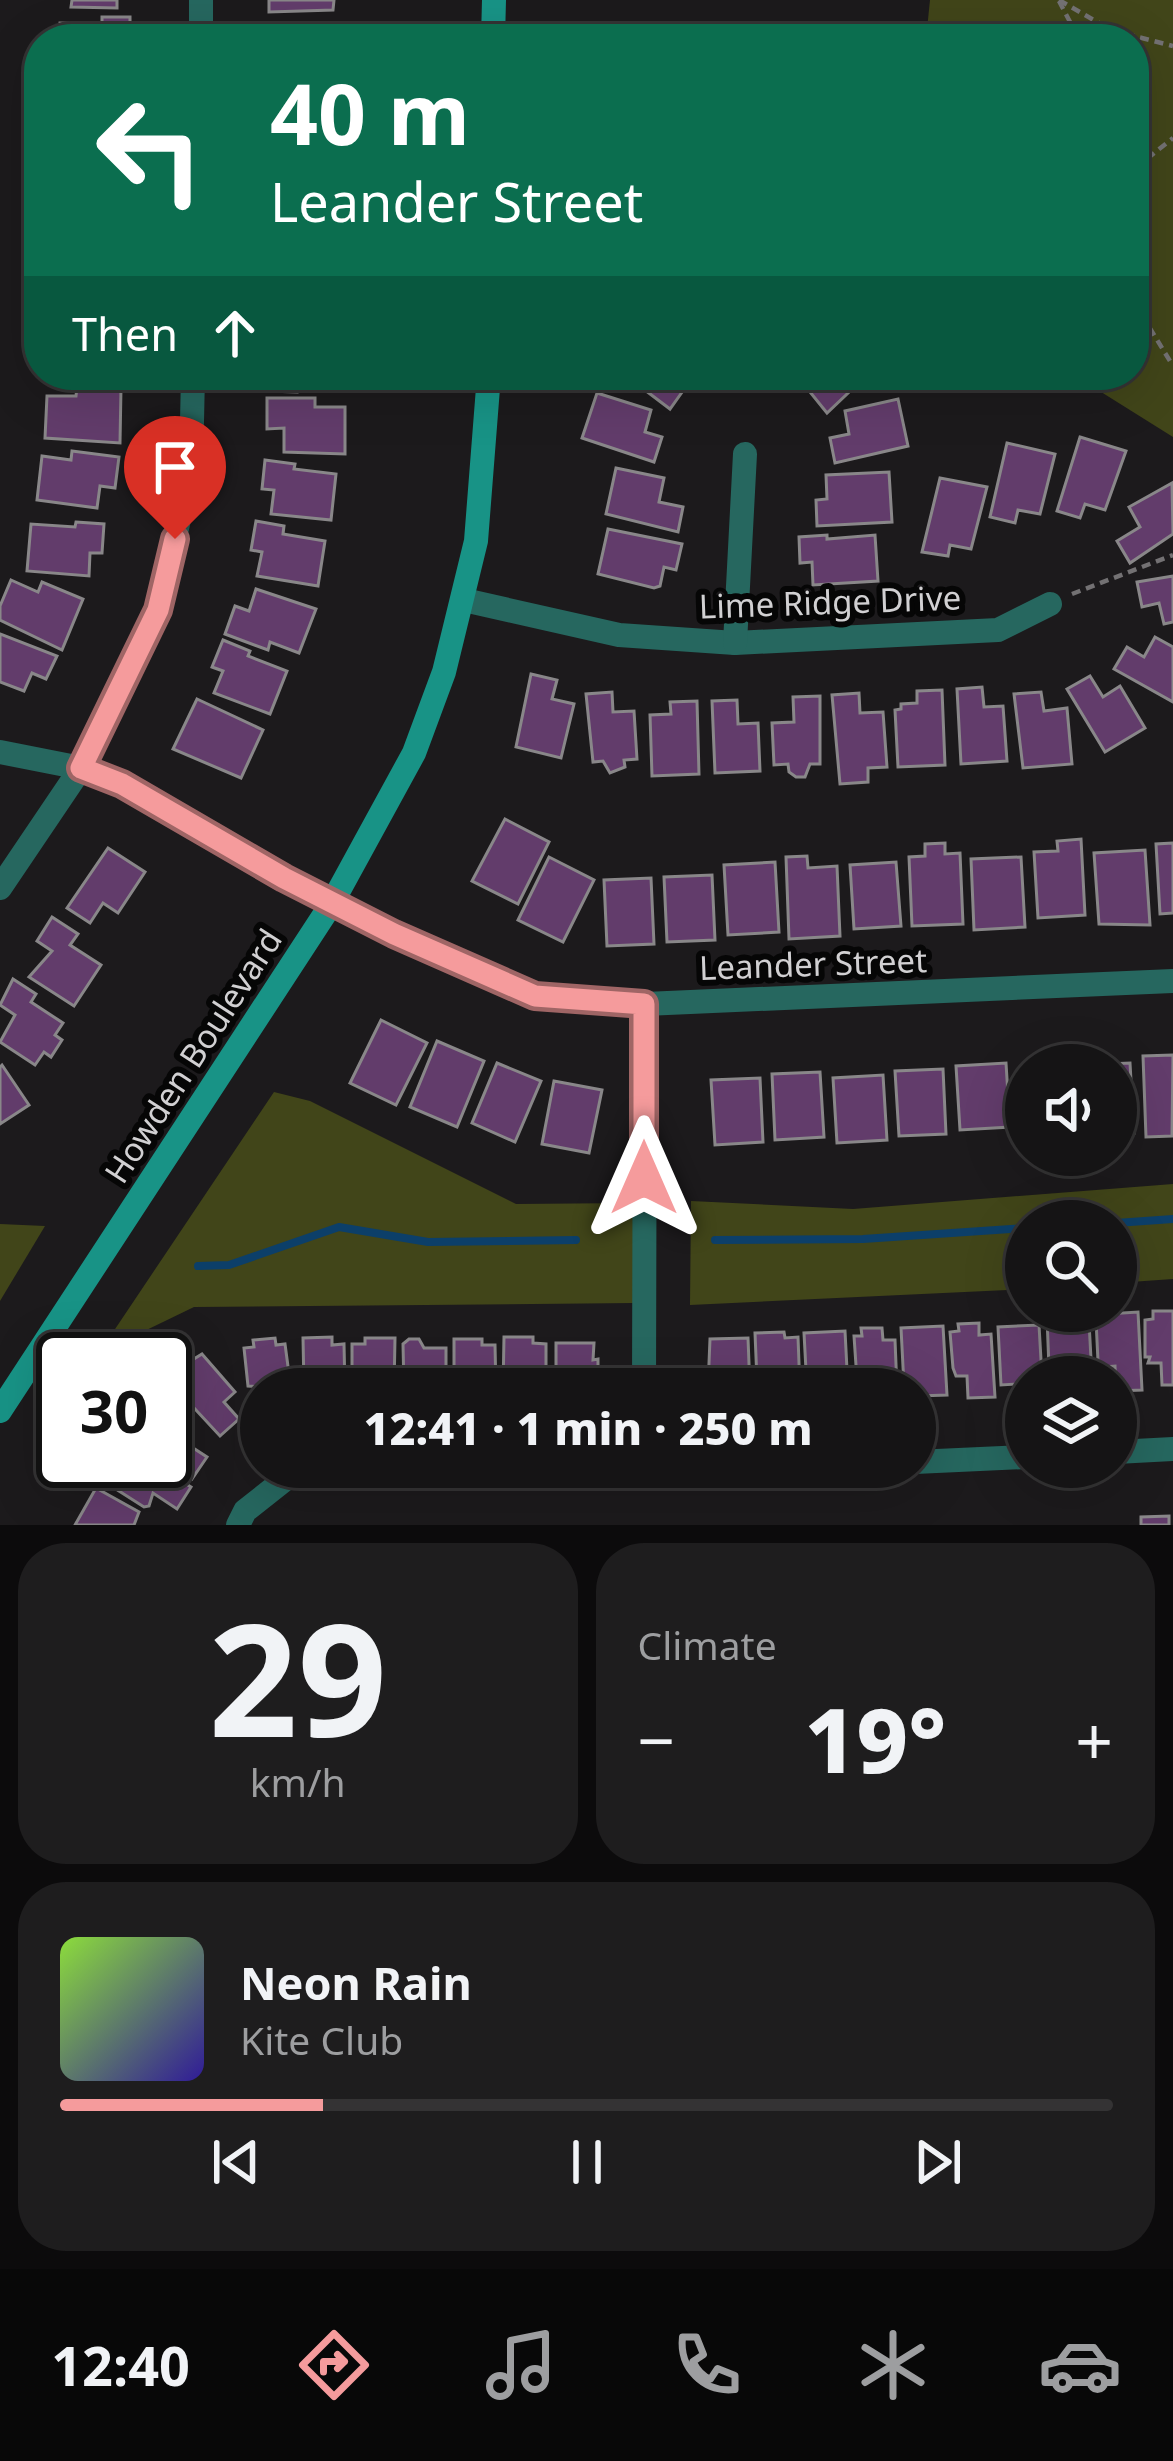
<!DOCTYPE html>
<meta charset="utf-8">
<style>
body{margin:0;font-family:"Noto Sans",sans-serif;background:#1e1d1e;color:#f1f3f6;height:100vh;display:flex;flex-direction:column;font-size:45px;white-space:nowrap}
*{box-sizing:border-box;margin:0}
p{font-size:39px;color:#9d9ea0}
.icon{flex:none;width:66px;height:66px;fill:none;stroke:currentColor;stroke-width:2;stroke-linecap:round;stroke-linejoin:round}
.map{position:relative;height:1525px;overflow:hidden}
.details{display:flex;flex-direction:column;gap:18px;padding:18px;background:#0c0b0c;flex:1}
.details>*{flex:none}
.hud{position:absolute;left:24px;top:24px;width:1125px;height:366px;border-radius:48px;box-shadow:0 12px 48px #0002,0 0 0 3px #343334;background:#0b6e4f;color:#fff;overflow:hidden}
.buttons{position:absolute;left:1005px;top:1044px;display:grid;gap:24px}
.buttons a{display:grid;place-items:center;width:132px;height:132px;border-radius:50%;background:#151415;box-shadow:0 12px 48px #0002,0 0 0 3px #343334;font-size:60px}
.speed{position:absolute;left:36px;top:1332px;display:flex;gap:24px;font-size:60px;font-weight:700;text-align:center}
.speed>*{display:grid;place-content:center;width:156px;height:156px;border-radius:50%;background:#151415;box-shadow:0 12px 48px #0002,0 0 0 3px #343334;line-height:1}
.speed .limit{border:6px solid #111;border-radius:18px;background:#fff;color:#111}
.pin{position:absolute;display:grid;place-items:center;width:102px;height:102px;color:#fff;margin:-123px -51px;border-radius:50% 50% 50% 0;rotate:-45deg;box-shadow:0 0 12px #0007}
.pin .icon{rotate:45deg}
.me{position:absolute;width:132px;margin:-66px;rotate:0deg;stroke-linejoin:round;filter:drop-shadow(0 0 9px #0008)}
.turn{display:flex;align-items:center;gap:42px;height:252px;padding:0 48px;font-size:54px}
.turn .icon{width:156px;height:156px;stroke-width:2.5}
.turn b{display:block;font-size:84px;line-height:102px}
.then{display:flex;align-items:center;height:114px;padding:0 48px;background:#0003;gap:24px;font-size:45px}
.big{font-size:90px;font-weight:800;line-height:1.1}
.details .tile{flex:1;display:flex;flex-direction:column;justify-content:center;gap:18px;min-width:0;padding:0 42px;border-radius:48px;background:#1e1d1e}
.details .dial{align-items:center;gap:0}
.dial b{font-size:156px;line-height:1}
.song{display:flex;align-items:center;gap:36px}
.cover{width:144px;height:144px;border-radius:18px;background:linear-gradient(135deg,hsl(90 70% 55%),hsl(250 70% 35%))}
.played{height:12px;border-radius:6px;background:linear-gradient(90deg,#f59b9c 25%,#343334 25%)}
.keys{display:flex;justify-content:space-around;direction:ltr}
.heat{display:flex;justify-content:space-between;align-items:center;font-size:66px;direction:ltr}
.details .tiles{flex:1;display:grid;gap:18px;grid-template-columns:1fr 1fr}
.tile:last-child{grid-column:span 2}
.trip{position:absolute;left:240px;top:1368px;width:696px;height:120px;border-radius:60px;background:#151415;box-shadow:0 12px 48px #0002,0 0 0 3px #343334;font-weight:800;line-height:120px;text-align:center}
.tabs{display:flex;height:192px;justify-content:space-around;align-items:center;background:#080808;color:#9d9ea0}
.tabs .icon{width:84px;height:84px}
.tabs .on{color:#f59b9c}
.tabs b{font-size:54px;color:#f1f3f6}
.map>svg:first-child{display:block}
.green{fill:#414519}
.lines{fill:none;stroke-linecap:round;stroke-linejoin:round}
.stream{stroke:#0c3f69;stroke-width:8}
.building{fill:#623c6b;stroke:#898789;stroke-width:3}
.path{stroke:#737173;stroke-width:4.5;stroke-dasharray:9 6;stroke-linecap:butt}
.street{stroke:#26675f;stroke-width:24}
.secondary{stroke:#189386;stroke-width:24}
.route-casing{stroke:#9f6565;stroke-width:30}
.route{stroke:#f59b9c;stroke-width:21}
.labels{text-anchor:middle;stroke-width:12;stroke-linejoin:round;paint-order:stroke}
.street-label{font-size:33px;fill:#d1d0d2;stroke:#060606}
</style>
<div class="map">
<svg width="1173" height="1525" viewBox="0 0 1173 1525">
<rect width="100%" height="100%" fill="#1c1a1c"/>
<!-- green -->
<g class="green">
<polygon points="930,0 1173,0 1173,437 1074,375 1134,375 1134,39 926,39"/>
<polygon points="274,1092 310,1101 516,1204 633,1203 634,1303 194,1307 99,1353"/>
<polygon points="1173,1184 1173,1279 1116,1283 1116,1221 1026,1221 1026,1289 690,1305 691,1201 853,1209"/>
<polygon points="0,1224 45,1226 0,1301"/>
</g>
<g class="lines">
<!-- stream -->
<g class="stream">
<polyline points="1116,1223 1173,1219"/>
<polyline points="715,1240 863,1239 1026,1228"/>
<polyline points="198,1266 229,1265 339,1227 428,1242 576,1240"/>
</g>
</g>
<!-- building -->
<g class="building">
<polygon points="72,0 117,0 117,8 71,7"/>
<polygon points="269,0 334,0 333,10 269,12"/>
<polygon points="102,17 130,17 130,39 59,39 60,23 102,24"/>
<polygon points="281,23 333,24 333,39 281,39"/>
<polygon points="268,375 340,375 340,385 297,384 297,392 267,391"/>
<polygon points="625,375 672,375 670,378 685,388 670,409"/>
<polygon points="824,375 867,375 827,413 810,392 826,379"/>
<polygon points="77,387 121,388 120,443 45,438 47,396 76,396"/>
<polygon points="597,393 651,410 645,432 662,437 654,462 582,438"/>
<polygon points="267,398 315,398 315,407 345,407 345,454 284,452 284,428 267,429"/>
<polygon points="898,399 908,446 835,463 830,438 849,434 845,411"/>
<polygon points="1080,437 1126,451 1105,510 1085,504 1080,518 1057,511"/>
<polygon points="1007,443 1055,454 1040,514 1018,510 1015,523 990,517"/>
<polygon points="72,451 119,457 115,488 100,486 97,508 37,500 42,456 71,460"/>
<polygon points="265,460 295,464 294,469 336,474 331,520 271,514 274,490 262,489"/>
<polygon points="616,468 664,478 659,502 683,507 678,532 606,514"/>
<polygon points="889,472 892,522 817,526 816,500 827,499 826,475"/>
<polygon points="940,478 987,487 971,549 950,545 948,556 922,552"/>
<polygon points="1172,483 1173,534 1130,563 1117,541 1140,527 1129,507"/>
<polygon points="256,521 284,526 283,534 325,541 318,586 257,576 262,552 251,550"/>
<polygon points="76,522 104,524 102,553 90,553 89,576 27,571 31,524 75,527"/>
<polygon points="608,529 682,544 676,570 664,567 660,586 654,588 598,574"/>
<polygon points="827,535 827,539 875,535 878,581 813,585 812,562 800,563 799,537"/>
<polygon points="1173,576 1173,622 1164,624 1159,603 1142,607 1137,582"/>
<polygon points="11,580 38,592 42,582 83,599 62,650 0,620 0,606"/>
<polygon points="256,589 316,609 299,653 270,642 268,650 225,634 235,606 249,611"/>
<polygon points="0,634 57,656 46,679 32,673 24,691 0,682"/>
<polygon points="1155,637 1173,647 1173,702 1114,669 1127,647 1144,657"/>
<polygon points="223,640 250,651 248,656 287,671 270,714 214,693 223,671 212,667"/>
<polygon points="531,674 557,680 552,699 574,704 561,758 516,747"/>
<polygon points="1090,676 1103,697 1120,686 1145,728 1105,752 1067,689"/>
<polygon points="982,687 984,707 1003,706 1007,761 961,764 957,689"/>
<polygon points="942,690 945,765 898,767 895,710 901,709 901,704 917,703 917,691"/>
<polygon points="612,692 613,712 634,711 637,759 624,760 625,767 610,773 603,761 593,762 586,694"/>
<polygon points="1041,692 1044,711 1067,708 1072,764 1023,768 1014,694"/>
<polygon points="859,693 860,713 883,712 887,767 868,768 868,782 840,784 832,695"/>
<polygon points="820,696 820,764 810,764 805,777 796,777 789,772 788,764 774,765 772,723 794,722 793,697"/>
<polygon points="197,699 263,730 241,778 173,749"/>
<polygon points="737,700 738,724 758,723 760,771 715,773 712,701"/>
<polygon points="697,701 699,774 652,776 650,715 671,714 670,702"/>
<polygon points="505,819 549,842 518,904 472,881"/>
<polygon points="1081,839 1085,915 1038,918 1034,852 1058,851 1057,841"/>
<polygon points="945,843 945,854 960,853 963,924 912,926 909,857 925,856 925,844"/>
<polygon points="1173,843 1173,913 1160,914 1156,844"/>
<polygon points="108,848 145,872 118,913 103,903 90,923 67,908"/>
<polygon points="1145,850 1150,925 1099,924 1094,853"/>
<polygon points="807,856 808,868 837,866 840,936 789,939 786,857"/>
<polygon points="549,857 594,880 563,942 518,920"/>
<polygon points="1021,857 1025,927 974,930 971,859"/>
<polygon points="775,862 779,932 728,935 724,865"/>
<polygon points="896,862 901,926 854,929 850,865"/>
<polygon points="712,875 715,940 667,942 664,877"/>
<polygon points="651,878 654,944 607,946 604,880"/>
<polygon points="52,917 78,934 70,945 101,965 74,1006 29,977 52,951 37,941"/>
<polygon points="13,979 36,994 31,1002 63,1023 55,1035 62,1040 51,1057 44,1052 35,1065 0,1042 15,1015 0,1005"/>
<polygon points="381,1020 427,1043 396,1105 350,1083"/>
<polygon points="437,1041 484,1061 457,1127 410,1107"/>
<polygon points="1173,1055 1172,1136 1146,1137 1143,1056"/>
<polygon points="497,1063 541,1081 515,1142 472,1123"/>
<polygon points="1006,1063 1010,1127 960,1130 956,1066"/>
<polygon points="1130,1063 1134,1133 1116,1134 1116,1065 1079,1065"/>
<polygon points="2,1065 29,1105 0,1124 0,1067"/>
<polygon points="943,1069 946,1134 899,1136 895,1071"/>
<polygon points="1018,1071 1026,1071 1026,1140 1021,1140"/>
<polygon points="820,1072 824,1137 775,1140 772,1074"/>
<polygon points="883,1075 887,1140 837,1143 833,1078"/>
<polygon points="760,1078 763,1142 715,1145 711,1080"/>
<polygon points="554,1081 602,1090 589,1153 542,1144"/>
<polygon points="1153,1311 1173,1311 1173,1385 1162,1385 1161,1363 1148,1363 1150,1357 1145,1357 1145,1320 1153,1319"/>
<polygon points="1138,1312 1142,1390 1116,1391 1115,1366 1103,1367 1098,1361 1096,1320 1107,1320 1107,1314"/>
<polygon points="1076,1317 1076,1323 1089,1322 1092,1377 1065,1377 1064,1367 1049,1368 1047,1318"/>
<polygon points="979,1323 979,1335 991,1334 995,1397 968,1398 967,1376 956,1376 953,1368 950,1332 959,1331 958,1324"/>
<polygon points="1039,1325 1042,1377 1026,1377 1026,1394 1016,1394 1016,1384 1001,1385 998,1327"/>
<polygon points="943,1326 947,1395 918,1396 917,1385 904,1386 901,1328"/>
<polygon points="861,1328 882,1328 883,1340 895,1340 897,1389 870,1389 870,1380 857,1380 854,1336 862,1336"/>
<polygon points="845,1331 848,1389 807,1389 804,1333"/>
<polygon points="784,1332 785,1338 798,1337 800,1389 773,1389 772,1380 757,1381 755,1333"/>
<polygon points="332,1337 332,1345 344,1344 345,1389 304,1387 303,1338"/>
<polygon points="504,1337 533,1337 533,1343 546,1344 546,1386 503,1389"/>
<polygon points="275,1338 276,1345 285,1344 291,1389 248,1386 244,1348 254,1347 253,1340"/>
<polygon points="365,1338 395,1338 394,1389 352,1389 352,1344 365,1344"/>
<polygon points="748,1338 750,1389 708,1387 710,1339"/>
<polygon points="409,1339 419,1339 424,1348 446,1348 446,1389 404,1389 403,1344"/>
<polygon points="454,1339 482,1339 482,1345 495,1345 496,1389 454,1388"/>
<polygon points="556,1343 594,1343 593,1360 598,1359 598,1383 594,1383 594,1389 556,1389"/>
<polygon points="202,1354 235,1392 224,1402 239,1419 220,1436 170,1382 180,1374 176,1370"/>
<polygon points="165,1412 192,1430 184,1442 207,1457 192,1479 164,1461"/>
<polygon points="115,1461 150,1461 191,1487 177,1509 153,1493 149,1506 144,1507 108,1484 115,1473 110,1469"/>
<polygon points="96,1488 139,1512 134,1525 75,1525"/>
<polygon points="1169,1516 1169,1525 1141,1525 1141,1517"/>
</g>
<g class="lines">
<!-- path -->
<g class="path">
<polyline points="1059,0 1111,30 1173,46"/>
<polyline points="1059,1 1079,39"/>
<polyline points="1134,145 1142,161"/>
<polyline points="1134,185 1143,162 1173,138"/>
<polyline points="1134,302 1173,366"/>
<polyline points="1072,594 1173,555"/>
</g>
<!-- street -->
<g class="street">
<polyline points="201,39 201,0"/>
<polyline points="464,600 619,635 735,643 998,630 1050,604"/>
<polyline points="735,643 745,454"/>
<polyline points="0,752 81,768 122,784 284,878 394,934 535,996 645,1004 1173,981"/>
<polyline points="0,888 81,768 158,610 191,468 193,375"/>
<polyline points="644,1389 645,1004"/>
<polyline points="1116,1452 1173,1449"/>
<polyline points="915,1462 1026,1457"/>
<polyline points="238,1525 245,1511 293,1473 643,1475 816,1467"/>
</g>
<!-- secondary -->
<g class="secondary">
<polyline points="493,39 494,0"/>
<polyline points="0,1411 332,903 414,753 444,672 476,541 489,375"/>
</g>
</g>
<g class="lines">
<!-- route casing -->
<g class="route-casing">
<polyline id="route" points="175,539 158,610 81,768 122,784 284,878 394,934 535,996 644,1004 644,1178"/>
</g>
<!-- route -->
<use href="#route" class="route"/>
</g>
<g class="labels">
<!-- street labels -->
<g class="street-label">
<text transform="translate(830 602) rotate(-2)" y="12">Lime Ridge Drive</text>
<text transform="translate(813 964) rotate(-2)" y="12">Leander Street</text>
<text transform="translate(193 1056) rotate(-57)" y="12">Howden Boulevard</text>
</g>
</g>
</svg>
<div class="buttons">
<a><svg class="icon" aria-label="sound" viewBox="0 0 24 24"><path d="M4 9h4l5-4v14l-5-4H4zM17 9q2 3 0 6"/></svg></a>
<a><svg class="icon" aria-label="search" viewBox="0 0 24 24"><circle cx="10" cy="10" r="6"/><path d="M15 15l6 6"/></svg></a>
<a><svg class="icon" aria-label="layers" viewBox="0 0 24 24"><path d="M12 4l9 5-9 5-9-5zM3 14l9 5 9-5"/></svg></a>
</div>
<div class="speed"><div class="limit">30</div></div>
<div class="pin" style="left:175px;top:539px;background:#d93025"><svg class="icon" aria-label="arrive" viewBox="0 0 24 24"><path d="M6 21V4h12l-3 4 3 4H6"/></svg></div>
<svg class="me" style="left:644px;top:1178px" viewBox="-20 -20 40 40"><path d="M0-17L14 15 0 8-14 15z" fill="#f59b9c" stroke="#fff" stroke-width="4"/></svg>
<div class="trip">12:41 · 1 min · 250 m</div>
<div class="hud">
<div class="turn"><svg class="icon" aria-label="left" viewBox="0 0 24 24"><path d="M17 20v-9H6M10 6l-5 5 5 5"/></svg><div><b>40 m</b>Leander Street</div></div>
<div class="then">Then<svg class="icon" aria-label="ahead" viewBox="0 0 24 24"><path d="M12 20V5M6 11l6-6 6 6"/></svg></div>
</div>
</div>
<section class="details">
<div class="tiles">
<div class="tile dial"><b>29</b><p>km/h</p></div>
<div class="tile"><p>Climate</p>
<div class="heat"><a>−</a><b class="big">19°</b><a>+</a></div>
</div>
<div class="tile">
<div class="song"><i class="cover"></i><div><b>Neon Rain</b><p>Kite Club</p></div></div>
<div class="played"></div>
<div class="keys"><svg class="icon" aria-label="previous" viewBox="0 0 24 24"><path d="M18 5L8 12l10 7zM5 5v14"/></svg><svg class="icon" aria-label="pause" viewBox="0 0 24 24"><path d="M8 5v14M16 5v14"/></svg><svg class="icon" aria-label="next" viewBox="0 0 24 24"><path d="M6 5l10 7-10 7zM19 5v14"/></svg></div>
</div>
</div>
</section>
<nav class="tabs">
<b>12:40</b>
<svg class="icon on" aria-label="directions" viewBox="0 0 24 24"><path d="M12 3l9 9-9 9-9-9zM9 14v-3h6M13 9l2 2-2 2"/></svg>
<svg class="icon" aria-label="music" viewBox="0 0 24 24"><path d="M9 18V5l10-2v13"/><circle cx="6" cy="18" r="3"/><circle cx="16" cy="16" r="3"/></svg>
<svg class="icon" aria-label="phone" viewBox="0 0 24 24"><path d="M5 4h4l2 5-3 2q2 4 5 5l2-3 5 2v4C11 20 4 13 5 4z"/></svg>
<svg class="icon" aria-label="climate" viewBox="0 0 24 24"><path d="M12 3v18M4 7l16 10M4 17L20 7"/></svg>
<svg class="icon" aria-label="car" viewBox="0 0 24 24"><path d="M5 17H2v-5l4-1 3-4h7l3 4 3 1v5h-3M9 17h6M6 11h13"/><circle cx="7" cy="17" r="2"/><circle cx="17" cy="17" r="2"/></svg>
</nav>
